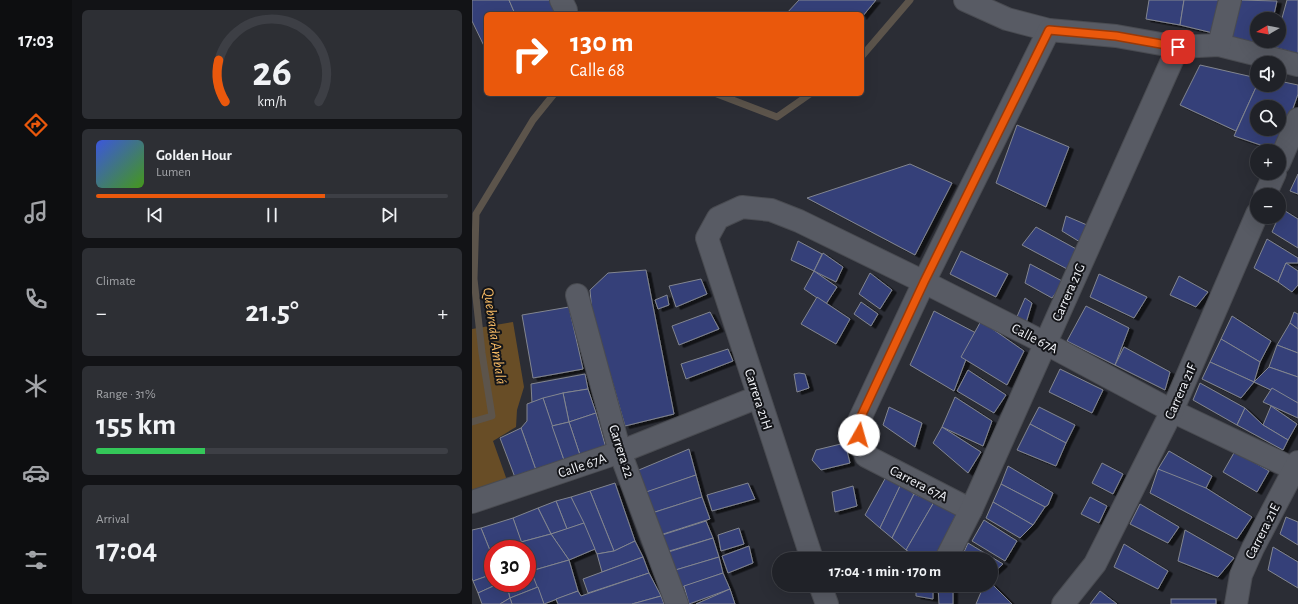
<!DOCTYPE html>
<meta charset="utf-8">
<style>
body{margin:0;font-family:"Alegreya Sans",sans-serif;background:#2d2f34;color:#f1f3f6;height:100vh;display:flex;flex-direction:column;font-size:15px;white-space:nowrap}
*{box-sizing:border-box;margin:0}
p{font-size:13px;color:#a2a4a8}
.icon{flex:none;width:22px;height:22px;fill:none;stroke:currentColor;stroke-width:2;stroke-linecap:round;stroke-linejoin:round}
.map{position:relative;flex:1;overflow:hidden}
.sheet{display:flex;flex-direction:column;gap:10px;padding:10px;background:#121316;width:400px}
.sheet>*{flex:none}
.hud{position:absolute;left:12px;top:12px;width:380px;height:84px;border-radius:6px;box-shadow:0 4px 16px #0002,0 0 0 1px #3d3f45;background:#ea580c;color:#fff;overflow:hidden}
.needle{width:26px;rotate:261deg}
.tools{position:absolute;left:778px;top:12px;display:grid;gap:8px}
.tools a{display:grid;place-items:center;width:36px;height:36px;border-radius:50%;background:#202228;box-shadow:0 4px 16px #0002,0 0 0 1px #3d3f45;font-size:20px}
.speed{position:absolute;left:12px;top:540px;display:flex;gap:8px;font-size:20px;font-weight:700;text-align:center}
.speed>*{display:grid;place-content:center;width:52px;height:52px;border-radius:50%;background:#202228;box-shadow:0 4px 16px #0002,0 0 0 1px #3d3f45;line-height:1}
.speed .limit{border:6px solid #d22;background:#fff;color:#111}
.pin{position:absolute;display:grid;place-items:center;width:34px;height:34px;color:#fff;margin:-17px;border-radius:8px;box-shadow:0 2px 6px #0006}
.me{position:absolute;width:44px;margin:-22px;rotate:7deg;stroke-linejoin:round;filter:drop-shadow(0 0 3px #0008)}
.turn{display:flex;align-items:center;gap:14px;height:84px;padding:0 20px;font-size:18px}
.turn .icon{width:52px;height:52px;stroke-width:2.5}
.turn b{display:block;font-size:28px;line-height:34px}
.big{font-size:30px;font-weight:600;line-height:1.1}
.sheet .card{flex:1;display:flex;flex-direction:column;justify-content:center;gap:6px;min-width:0;padding:0 14px;border-radius:6px;background:#2d2f34}
.sheet .dial{align-items:center;gap:0}
.dial svg{height:104px;overflow:visible;fill:none;stroke:#3d3f45;stroke-width:7;stroke-linecap:round;text-anchor:middle}
.dial text{fill:#f1f3f6;stroke:none}
.song{display:flex;align-items:center;gap:12px}
.cover{width:48px;height:48px;border-radius:6px;background:linear-gradient(135deg,hsl(230 70% 55%),hsl(100 70% 35%))}
.played{height:4px;border-radius:2px;background:linear-gradient(90deg,#ea580c 65%,#3d3f45 65%)}
.keys{display:flex;justify-content:space-around;direction:ltr}
.heat{display:flex;justify-content:space-between;align-items:center;font-size:22px;direction:ltr}
.charge{height:6px;border-radius:3px;background:linear-gradient(90deg,#34c759 31%,#3d3f45 0)}
.trip{position:absolute;left:300px;top:552px;width:226px;height:40px;border-radius:20px;background:#202228;box-shadow:0 4px 16px #0002,0 0 0 1px #3d3f45;font-weight:600;line-height:40px;text-align:center}
main{display:flex;flex:1;min-height:0}
.menu{display:flex;flex-direction:column;width:72px;justify-content:space-around;align-items:center;background:#0d0e10;color:#a2a4a8}
.menu .icon{width:28px;height:28px}
.menu .on{color:#ea580c}
.menu b{font-size:18px;color:#f1f3f6}
.map>svg:first-child{display:block}
.green{fill:#684d26}
.lines{fill:none;stroke-linecap:round;stroke-linejoin:round}
.stream{stroke:#5c544b;stroke-width:7}
.building{fill:#344079;stroke:#82858f;fill-rule:evenodd;filter:url(#shadow)}
.minor-casing{stroke:#494b51;stroke-width:24}
.minor{stroke:#585b64;stroke-width:22}
.route-casing{stroke:#983908;stroke-width:10}
.route{stroke:#ea580c;stroke-width:7}
.labels{text-anchor:middle;stroke-width:4;stroke-linejoin:round;paint-order:stroke}
.street-label{font-size:14px;fill:#f2f4f9;stroke:#141519}
.water-label{font-size:15px;font-style:italic;fill:#f9bc65;stroke:#141519}
</style>
<main>
<nav class="menu">
<b>17:03</b>
<svg class="icon on" aria-label="directions" viewBox="0 0 24 24"><path d="M12 3l9 9-9 9-9-9zM9 14v-3h6M13 9l2 2-2 2"/></svg>
<svg class="icon" aria-label="music" viewBox="0 0 24 24"><path d="M9 18V5l10-2v13"/><circle cx="6" cy="18" r="3"/><circle cx="16" cy="16" r="3"/></svg>
<svg class="icon" aria-label="phone" viewBox="0 0 24 24"><path d="M5 4h4l2 5-3 2q2 4 5 5l2-3 5 2v4C11 20 4 13 5 4z"/></svg>
<svg class="icon" aria-label="climate" viewBox="0 0 24 24"><path d="M12 3v18M4 7l16 10M4 17L20 7"/></svg>
<svg class="icon" aria-label="car" viewBox="0 0 24 24"><path d="M5 17H2v-5l4-1 3-4h7l3 4 3 1v5h-3M9 17h6M6 11h13"/><circle cx="7" cy="17" r="2"/><circle cx="17" cy="17" r="2"/></svg>
<svg class="icon" aria-label="filters" viewBox="0 0 24 24"><path d="M4 7h16M4 17h16"/><circle cx="9" cy="7" r="2"/><circle cx="15" cy="17" r="2"/></svg>
</nav>
<section class="sheet">
<div class="card dial"><svg viewBox="0 0 100 80">
<path d="M14 69A42 42 0 1 1 86 69"/>
<path d="M14 69A42 42 0 0 1 9 37" stroke="#ea580c"/>
<text x="50" y="56" font-size="32" font-weight="700">26</text>
<text x="50" y="72" font-size="11">km/h</text>
</svg></div>
<div class="card">
<div class="song"><i class="cover"></i><div><b>Golden Hour</b><p>Lumen</p></div></div>
<div class="played"></div>
<div class="keys"><svg class="icon" aria-label="previous" viewBox="0 0 24 24"><path d="M18 5L8 12l10 7zM5 5v14"/></svg><svg class="icon" aria-label="pause" viewBox="0 0 24 24"><path d="M8 5v14M16 5v14"/></svg><svg class="icon" aria-label="next" viewBox="0 0 24 24"><path d="M6 5l10 7-10 7zM19 5v14"/></svg></div>
</div>
<div class="card"><p>Climate</p>
<div class="heat"><a>−</a><b class="big">21.5°</b><a>+</a></div>
</div>
<div class="card"><p>Range · 31%</p><b class="big">155 km</b><div class="charge"></div></div>
<div class="card"><p>Arrival</p><b class="big">17:04</b></div>
</section>
<div class="map">
<svg width="826" height="604" viewBox="0 0 826 604">
<defs>
<filter id="shadow"><feDropShadow dx="4.5" dy="2.5" stdDeviation="0" flood-color="#0009"/></filter>
</defs>
<rect width="100%" height="100%" fill="#2b2d35"/>
<!-- green -->
<polygon class="green" points="41,322 52,387 45,410 44,427 21,441 37,486 0,497 0,329"/>
<g class="lines">
<!-- stream -->
<g class="stream">
<polyline points="390,56 438,0"/>
<polyline points="245,94 305,117 338,94"/>
<polyline points="0,422 20,416 10,353 2,279 4,214 61,120 82,94"/>
</g>
</g>
<!-- building -->
<g class="building">
<polygon points="0,0 37,0 43,14 14,14 14,50 0,21"/>
<polygon points="37,0 86,0 93,14 43,14"/>
<polygon points="327,0 404,0 390,17 390,14 314,14"/>
<polygon points="677,0 712,0 708,25 674,19"/>
<polygon points="712,0 750,0 745,34 708,25"/>
<polygon points="767,0 805,1 801,19 785,19 785,41 796,41 795,46 759,37"/>
<polygon points="815,0 826,0 826,54 802,47 804,41 807,41 807,29"/>
<polygon points="728,65 785,78 785,85 764,131 708,105"/>
<path d="M807,81L826,85V94L806,151L762,136L785,85H807ZM785,107H807V129H785Z"/>
<polygon points="545,125 597,147 574,207 524,183"/>
<polygon points="438,164 480,183 443,255 335,198"/>
<polygon points="826,174 826,194 818,191"/>
<polygon points="810,209 826,219 826,248 800,232"/>
<polygon points="594,216 615,225 608,242 590,231"/>
<polygon points="564,227 606,250 597,270 550,245"/>
<polygon points="795,239 826,258 826,263 814,263 806,282 782,268"/>
<polygon points="326,241 350,254 342,271 319,260"/>
<polygon points="489,251 536,274 524,297 478,274"/>
<polygon points="351,253 371,267 364,282 342,271"/>
<polygon points="814,263 826,271 826,285 820,292 806,282"/>
<polygon points="558,264 592,282 580,298 553,283"/>
<polygon points="174,270 202,414 153,426 120,312 118,290 136,273"/>
<polygon points="342,271 365,287 354,304 332,289"/>
<polygon points="398,273 420,290 408,309 387,294"/>
<polygon points="627,274 675,297 662,318 618,297"/>
<polygon points="707,276 736,292 724,307 698,295"/>
<polygon points="229,279 235,294 204,307 197,286"/>
<polygon points="195,295 197,305 186,309 183,300"/>
<polygon points="345,297 378,319 364,344 329,324"/>
<polygon points="553,298 560,303 554,323 544,319"/>
<polygon points="389,302 406,314 399,326 382,314"/>
<polygon points="614,306 657,328 643,365 595,341"/>
<polygon points="97,307 111,369 61,378 50,315"/>
<polygon points="462,311 504,333 482,391 438,365"/>
<polygon points="238,312 247,329 207,345 200,326"/>
<polygon points="822,312 826,314 826,329 818,323"/>
<polygon points="760,316 799,341 788,362 749,339"/>
<polygon points="509,321 552,351 535,385 489,357"/>
<polygon points="818,323 826,329 826,353 805,345"/>
<polygon points="749,339 788,362 782,382 738,362"/>
<polygon points="805,345 826,353 826,377 797,367"/>
<polygon points="652,347 698,372 693,390 643,365"/>
<polygon points="256,349 261,361 214,379 209,364"/>
<polygon points="738,362 782,382 769,398 730,379"/>
<polygon points="797,367 826,377 826,403 782,382"/>
<polygon points="588,369 631,390 620,413 577,392"/>
<polygon points="496,370 534,395 522,413 485,391"/>
<polygon points="327,373 333,374 337,388 325,392 322,374"/>
<polygon points="113,374 116,389 91,393 60,403 59,384"/>
<polygon points="728,383 773,408 765,425 721,400"/>
<polygon points="800,388 826,403 826,418 791,402"/>
<polygon points="116,389 124,413 97,422 91,393"/>
<polygon points="91,393 97,422 80,426 71,398"/>
<polygon points="483,397 520,421 511,446 470,427"/>
<polygon points="71,398 92,460 65,473 49,428 55,421 55,404"/>
<polygon points="799,406 825,424 816,440 791,425"/>
<polygon points="417,407 450,423 443,447 411,425"/>
<polygon points="567,407 603,425 594,443 558,424"/>
<polygon points="773,408 791,425 816,440 811,450 765,425"/>
<polygon points="124,413 134,448 108,455 97,422"/>
<polygon points="97,422 108,455 92,460 80,426"/>
<polygon points="558,424 594,443 584,466 545,450"/>
<polygon points="470,427 509,452 496,473 461,443"/>
<polygon points="49,428 65,473 44,480 28,438"/>
<polygon points="373,443 378,463 349,470 340,460 344,450"/>
<polygon points="217,449 224,475 170,494 162,472"/>
<polygon points="697,451 740,476 731,494 686,469"/>
<polygon points="763,451 797,471 785,492 751,472"/>
<polygon points="630,463 651,474 641,494 620,483"/>
<polygon points="536,466 581,493 576,505 573,507 529,484"/>
<polygon points="686,469 734,488 780,517 765,539 678,493"/>
<polygon points="224,475 230,497 180,513 174,492"/>
<polygon points="414,477 429,484 408,528 393,515"/>
<polygon points="143,483 163,541 142,551 118,491"/>
<polygon points="276,483 283,499 240,511 235,495"/>
<polygon points="429,484 442,494 420,538 408,528"/>
<polygon points="529,484 573,507 561,525 521,502"/>
<polygon points="381,486 385,506 363,512 360,492"/>
<polygon points="118,491 142,551 125,554 99,497"/>
<polygon points="442,494 462,502 434,550 420,538"/>
<polygon points="99,497 112,523 95,529 84,501"/>
<polygon points="230,497 238,519 182,537 180,513"/>
<polygon points="618,497 635,506 627,523 609,514"/>
<polygon points="84,501 95,529 79,534 66,508"/>
<polygon points="462,502 485,513 462,559 449,559 434,550"/>
<polygon points="521,502 561,525 548,538 514,518"/>
<polygon points="668,504 707,527 696,543 658,524"/>
<polygon points="66,508 79,534 49,542 41,518"/>
<polygon points="814,517 826,522 826,545 808,534"/>
<polygon points="41,518 52,549 21,549 21,558 9,528"/>
<polygon points="512,520 545,541 533,561 500,541"/>
<polygon points="234,521 241,538 194,552 187,536"/>
<polygon points="112,523 123,549 97,560 79,534"/>
<polygon points="9,528 21,558 21,574 1,581 0,578 0,530"/>
<polygon points="267,528 272,544 249,551 246,535"/>
<polygon points="713,530 762,558 746,577 706,561"/>
<polygon points="79,534 97,560 59,571 55,558 55,549 52,549 49,542"/>
<polygon points="241,538 247,557 197,572 190,554"/>
<polygon points="163,541 171,557 130,572 125,554 142,551"/>
<polygon points="496,543 531,564 519,575 519,559 489,559"/>
<polygon points="652,544 696,571 686,589 642,567"/>
<polygon points="277,546 281,563 256,573 250,556"/>
<polygon points="801,547 826,562 826,588 796,570"/>
<polygon points="171,557 177,573 116,593 111,579"/>
<polygon points="247,557 251,573 205,589 200,571"/>
<polygon points="55,560 66,587 38,598 34,583 55,583"/>
<polygon points="97,560 106,591 72,604 59,571"/>
<polygon points="177,573 189,596 160,604 86,604 84,599 106,591 109,596"/>
<polygon points="251,573 258,589 217,604 212,586"/>
<polygon points="21,574 21,583 28,583 6,593 1,581"/>
<polygon points="28,583 34,583 38,598 28,604 10,604 6,593"/>
<polygon points="519,583 540,604 504,604 512,585 519,585"/>
<polygon points="444,585 461,585 461,599 444,596"/>
<polygon points="466,585 481,585 481,604 467,604"/>
<polygon points="66,587 72,604 40,604 38,598"/>
<polygon points="258,589 263,604 224,604"/>
<polygon points="628,591 645,604 618,604"/>
<polygon points="189,596 192,604 160,604"/>
<polygon points="38,598 40,604 28,604"/>
<rect x="699" y="599" width="45" height="5"/>
</g>
<g class="lines">
<!-- minor casing -->
<g class="minor-casing">
<g id="minor">
<polyline points="89,0 94,10"/>
<polyline points="493,0 535,19 577,30 644,36 706,47 747,45 826,65"/>
<polyline points="747,45 758,0"/>
<polyline points="807,163 826,119"/>
<polyline points="793,195 803,173"/>
<polyline points="105,295 148,452 205,604"/>
<polyline points="0,502 148,452 286,397"/>
<polyline points="499,510 394,456 387,435 385,425 452,282 577,30"/>
<polyline points="340,559 235,238 246,218 270,207 299,210 327,221 452,282 573,343 700,411 826,471"/>
<polyline points="474,559 499,510 706,47"/>
<polyline points="348,585 355,604"/>
<polyline points="591,604 623,564 700,411 785,214"/>
<polyline points="764,604 769,575 781,548 826,462"/>
</g>
</g>
<!-- minor -->
<use href="#minor" class="minor"/>
</g>
<g class="lines">
<!-- route casing -->
<g class="route-casing">
<polyline id="route" points="387,435 385,425 452,282 577,30 644,36 706,47"/>
</g>
<!-- route -->
<use href="#route" class="route"/>
</g>
<g class="labels">
<!-- street labels -->
<g class="street-label">
<text transform="translate(596 292) rotate(-66)" y="5">Carrera 21G</text>
<text transform="translate(563 338) rotate(27)" y="5">Calle 67A</text>
<text transform="translate(708 391) rotate(-66)" y="5">Carrera 21F</text>
<text transform="translate(287 399) rotate(72)" y="5">Carrera 21H</text>
<text transform="translate(150 451) rotate(72)" y="5">Carrera 22</text>
<text transform="translate(110 465) rotate(-19)" y="5">Calle 67A</text>
<text transform="translate(447 483) rotate(27)" y="5">Carrera 67A</text>
<text transform="translate(790 531) rotate(-63)" y="5">Carrera 21E</text>
</g>
<!-- water labels -->
<g class="water-label">
<text transform="translate(23 336) rotate(82)" y="5">Quebrada Ambalá</text>
</g>
</g>
</svg>
<div class="tools">
<a><svg class="needle" viewBox="-14 -14 28 28"><path d="M0-13l5 13h-10z" fill="#e53935"/><path d="M0 13l5-13h-10z" fill="#a2a4a8"/></svg></a>
<a><svg class="icon" aria-label="sound" viewBox="0 0 24 24"><path d="M4 9h4l5-4v14l-5-4H4zM17 9q2 3 0 6"/></svg></a>
<a><svg class="icon" aria-label="search" viewBox="0 0 24 24"><circle cx="10" cy="10" r="6"/><path d="M15 15l6 6"/></svg></a>
<a>+</a>
<a>−</a>
</div>
<div class="speed"><div class="limit">30</div></div>
<div class="pin" style="left:706px;top:47px;background:#d93025"><svg class="icon" aria-label="arrive" viewBox="0 0 24 24"><path d="M6 21V4h12l-3 4 3 4H6"/></svg></div>
<svg class="me" style="left:387px;top:435px" viewBox="-20 -20 40 40"><circle r="19" fill="#fff"/><path d="M0-13L10 11 0 6-10 11z" fill="#ea580c"/></svg>
<div class="trip">17:04 · 1 min · 170 m</div>
<div class="hud">
<div class="turn"><svg class="icon" aria-label="right" viewBox="0 0 24 24"><path d="M7 20v-9h11M14 6l5 5-5 5"/></svg><div><b>130 m</b>Calle 68</div></div>
</div>
</div>
</main>
